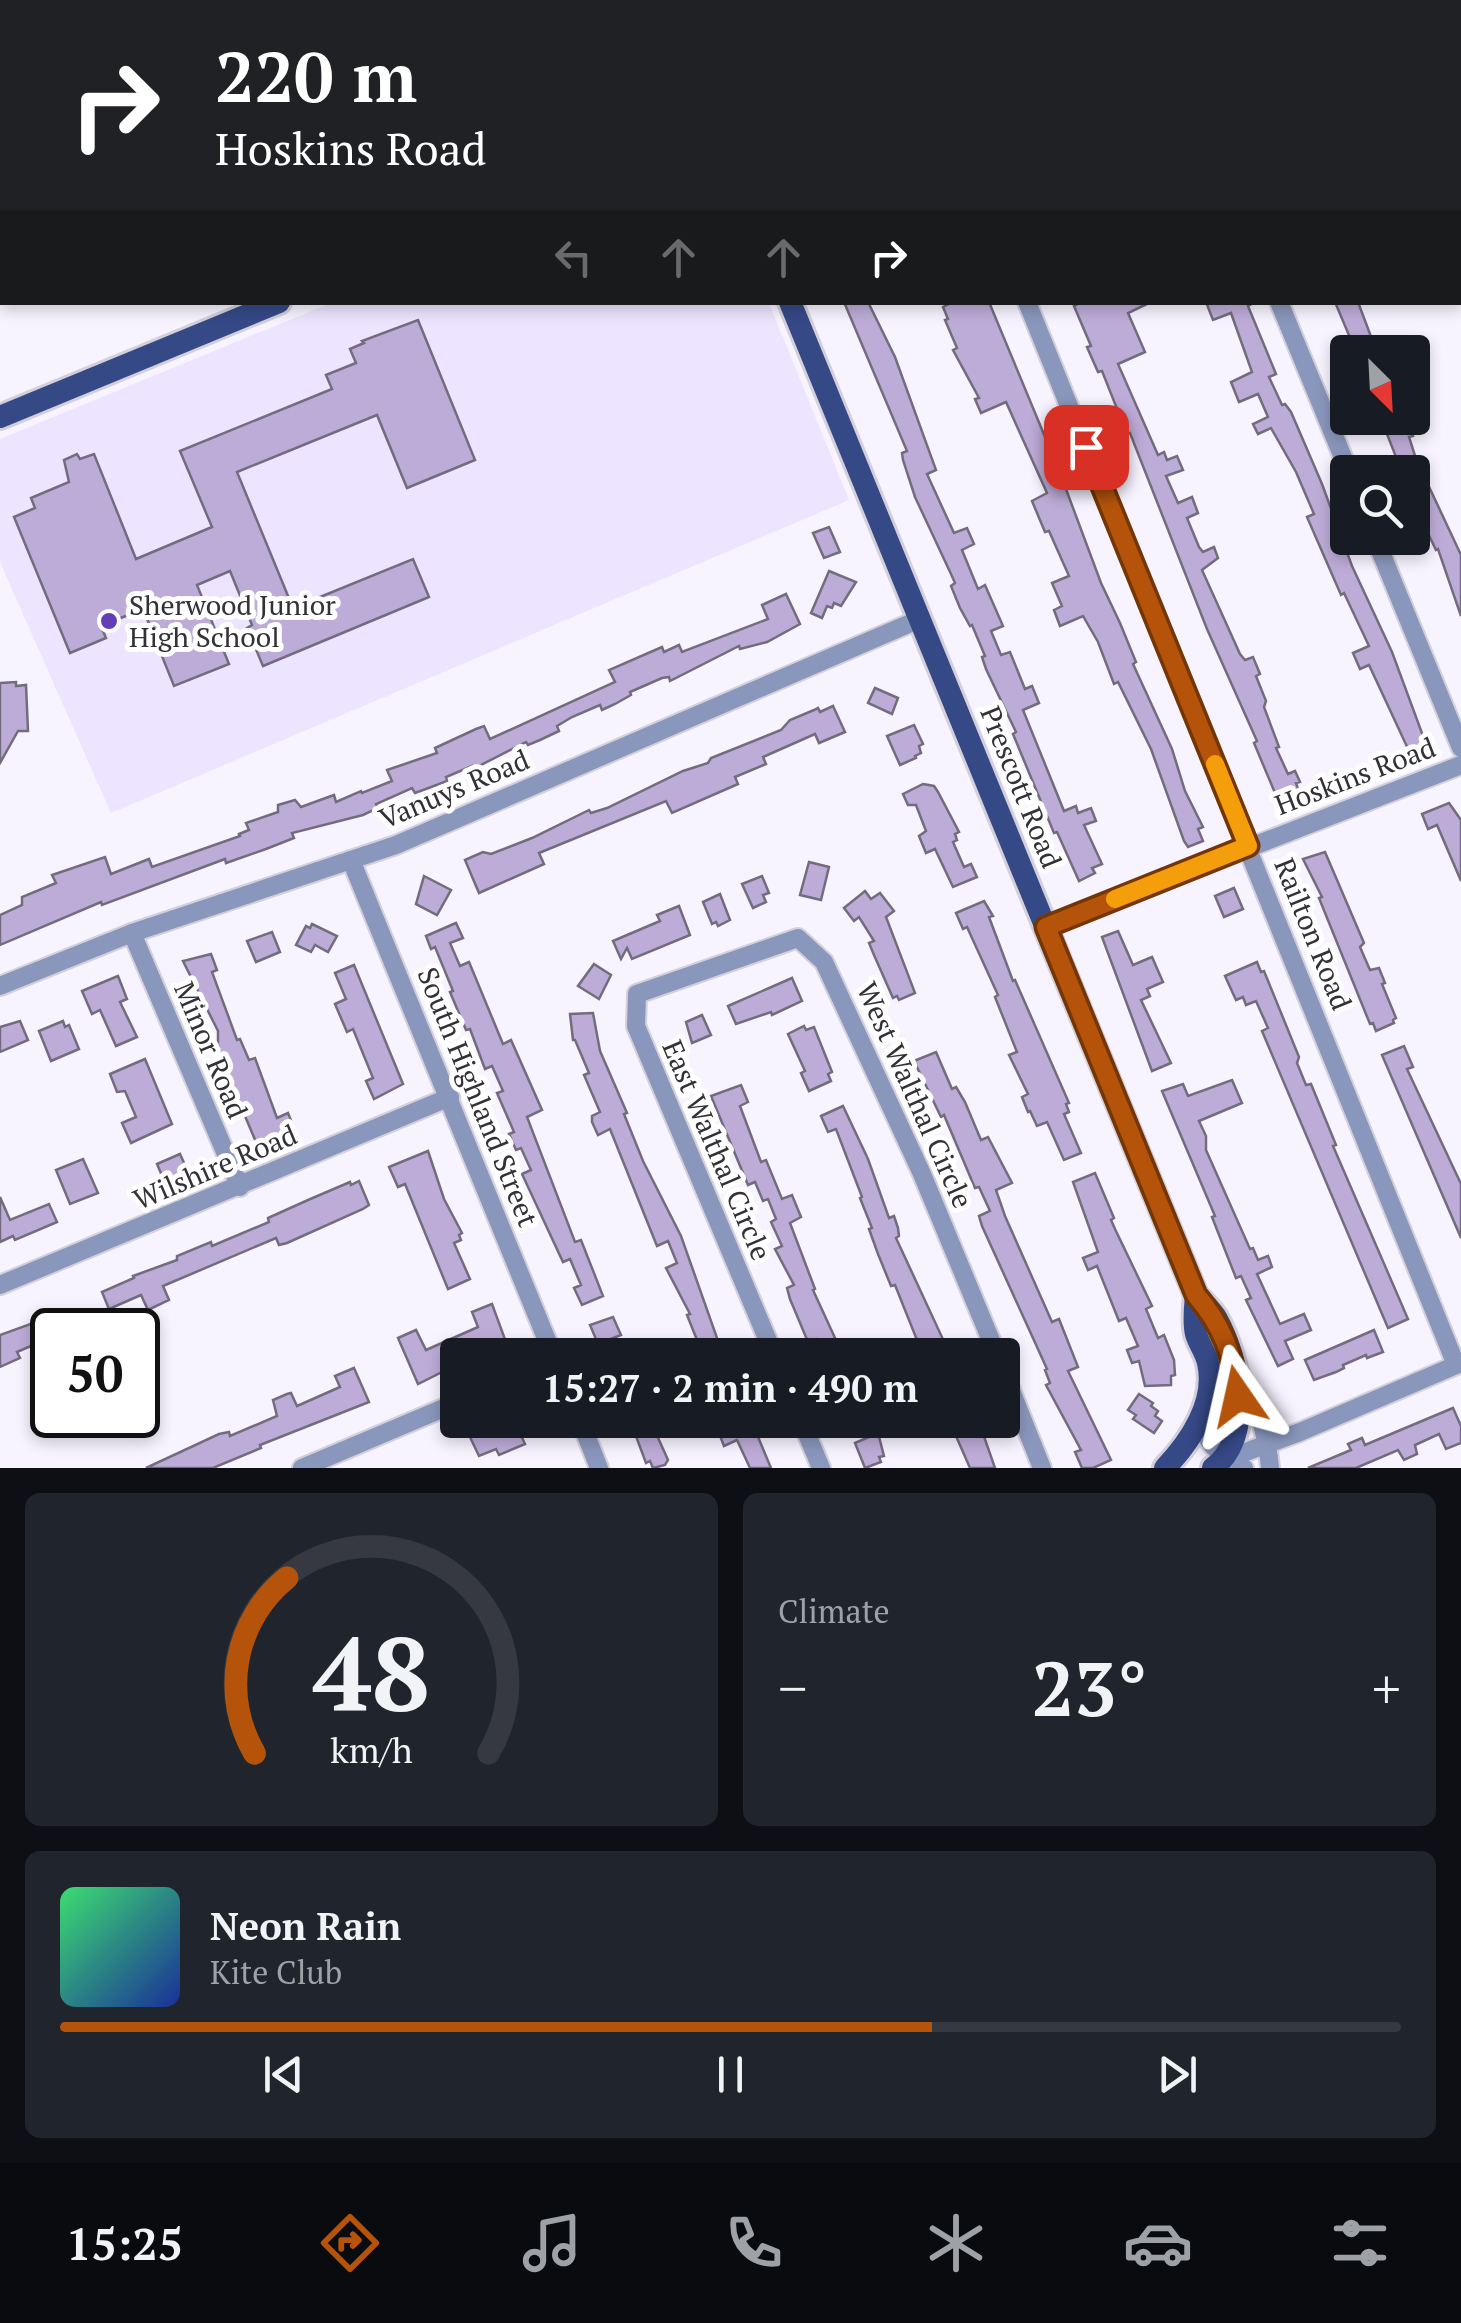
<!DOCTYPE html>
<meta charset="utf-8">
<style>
body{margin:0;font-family:"PT Serif",serif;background:#20242c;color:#f1f3f6;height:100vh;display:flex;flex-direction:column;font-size:38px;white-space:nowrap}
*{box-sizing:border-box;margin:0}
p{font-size:32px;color:#9ea1a6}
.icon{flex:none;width:55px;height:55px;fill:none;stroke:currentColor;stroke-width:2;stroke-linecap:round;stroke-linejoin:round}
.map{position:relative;height:1468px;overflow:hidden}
.drawer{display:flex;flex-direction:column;gap:25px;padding:25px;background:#0d0f14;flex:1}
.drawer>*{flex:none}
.top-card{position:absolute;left:0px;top:0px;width:1462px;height:305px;box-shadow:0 5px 15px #0003;background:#202124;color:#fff;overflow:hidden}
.needle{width:65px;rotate:156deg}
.fabs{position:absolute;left:1330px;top:335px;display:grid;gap:20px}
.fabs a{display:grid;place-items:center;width:100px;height:100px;border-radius:10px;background:#171b24;box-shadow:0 5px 15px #0003;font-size:50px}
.speed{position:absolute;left:30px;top:1308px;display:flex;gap:20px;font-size:50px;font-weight:700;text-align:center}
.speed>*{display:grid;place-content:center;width:130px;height:130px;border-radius:50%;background:#171b24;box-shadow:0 5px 15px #0003;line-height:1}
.speed .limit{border:5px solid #111;border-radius:15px;background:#fff;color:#111}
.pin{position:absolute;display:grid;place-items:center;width:85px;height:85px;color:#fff;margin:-42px;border-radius:20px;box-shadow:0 5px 15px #0006}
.me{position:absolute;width:110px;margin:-55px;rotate:349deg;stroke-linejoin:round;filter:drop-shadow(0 0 8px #0008)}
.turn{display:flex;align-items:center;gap:35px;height:210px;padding:0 50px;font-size:45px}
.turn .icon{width:130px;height:130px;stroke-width:2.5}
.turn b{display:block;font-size:70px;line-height:85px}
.lanes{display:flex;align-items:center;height:95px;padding:0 50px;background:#0003;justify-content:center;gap:50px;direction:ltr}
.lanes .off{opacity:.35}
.big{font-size:75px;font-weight:600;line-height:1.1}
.drawer .card{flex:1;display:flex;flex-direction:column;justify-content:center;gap:15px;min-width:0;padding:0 35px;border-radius:15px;background:#20242c}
.drawer .dial{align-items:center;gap:0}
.dial svg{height:260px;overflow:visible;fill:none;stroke:#363941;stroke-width:7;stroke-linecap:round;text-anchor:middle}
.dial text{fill:#f1f3f6;stroke:none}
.song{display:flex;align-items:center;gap:30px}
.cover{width:120px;height:120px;border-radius:15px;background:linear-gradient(135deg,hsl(140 70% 55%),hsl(230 70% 35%))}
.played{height:10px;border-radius:5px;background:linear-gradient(90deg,#b45309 65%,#363941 65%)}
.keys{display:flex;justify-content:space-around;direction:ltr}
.heat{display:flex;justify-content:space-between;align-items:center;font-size:55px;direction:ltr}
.drawer .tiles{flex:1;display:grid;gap:25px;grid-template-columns:1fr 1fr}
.card:last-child{grid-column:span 2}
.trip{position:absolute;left:440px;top:1338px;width:580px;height:100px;border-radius:10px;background:#171b24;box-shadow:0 5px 15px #0003;font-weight:600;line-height:100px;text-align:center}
.tabs{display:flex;height:160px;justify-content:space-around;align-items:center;background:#090b0e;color:#9ea1a6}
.tabs .icon{width:70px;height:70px}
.tabs .selected{color:#b45309}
.tabs b{font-size:45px;color:#f1f3f6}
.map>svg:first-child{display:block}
.built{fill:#ede4ff}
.building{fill:#beacd8;stroke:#736c7e;stroke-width:2.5}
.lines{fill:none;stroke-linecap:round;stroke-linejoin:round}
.minor-casing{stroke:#d4d0db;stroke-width:22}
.major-casing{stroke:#d4d0db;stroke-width:28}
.minor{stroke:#8a97bc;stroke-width:18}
.major{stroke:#364987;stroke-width:22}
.route-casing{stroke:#753606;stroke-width:25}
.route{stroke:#b45309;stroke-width:18}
.slow{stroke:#f59e0b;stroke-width:18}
.poi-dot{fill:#633eb6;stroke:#fff;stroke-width:4}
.labels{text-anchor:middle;stroke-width:10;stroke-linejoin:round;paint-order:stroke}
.poi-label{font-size:28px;fill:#333037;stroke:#fff;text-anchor:start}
.street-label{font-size:28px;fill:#333037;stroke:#fff}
</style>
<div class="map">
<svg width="1461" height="1468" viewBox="0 0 1461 1468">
<rect width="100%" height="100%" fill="#f7f3ff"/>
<!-- built -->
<polygon class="built" points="331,303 769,303 849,500 111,813 0,562 0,439"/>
<!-- building -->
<g class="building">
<polygon points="844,302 868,302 895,357 936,470 927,474 954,533 967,528 974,544 962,550 978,589 985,585 1003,626 991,631 1001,655 1010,652 1025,689 1032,686 1039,703 1023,710 1064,811 1076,806 1078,813 1091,808 1096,821 1084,825 1102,864 1092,868 1095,873 1079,881 1057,832 1054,833 1013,734 1016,732 986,669 982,657 985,656 972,625 970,626 960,608 951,586 955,583 951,574 915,497 903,460 902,453 907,451"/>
<polygon points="953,302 989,302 1060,473 1101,583 1120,623 1136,662 1133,664 1172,749 1185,791 1203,827 1198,829 1203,841 1188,847 1184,841 1151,749 1118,682 1114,684 1098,642 1083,616 1060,626 1054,610 1062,606 1052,583 1069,576 1049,531 1045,532 1032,501 1047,493 1006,402 981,413 975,399 979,398 953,350 957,348 945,320 948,319 943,307"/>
<polygon points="1082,302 1151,302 1128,313 1145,352 1118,364 1158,455 1164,452 1167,460 1177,456 1183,470 1166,476 1178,503 1192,497 1198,513 1187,518 1199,547 1203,552 1214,547 1218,558 1202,570 1240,654 1245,660 1253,657 1260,674 1256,676 1266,701 1264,707 1279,747 1276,748 1288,774 1295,771 1300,782 1296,783 1303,803 1286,810 1278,792 1275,793 1254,743 1257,741 1207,629 1130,433 1127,434 1102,371 1098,372 1087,347 1091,346 1074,306"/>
<polygon points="1206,302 1255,302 1248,306 1276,374 1269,377 1282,405 1285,404 1291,412 1322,484 1352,566 1392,652 1426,744 1409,751 1369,665 1360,669 1353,653 1369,646 1344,593 1341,595 1307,517 1314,514 1296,472 1271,428 1258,434 1253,424 1268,417 1258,394 1239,402 1231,382 1252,372 1231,313 1213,320"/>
<polygon points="1335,302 1358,302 1376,350 1356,352"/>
<polygon points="418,320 475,460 407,488 377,415 237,472 293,608 413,559 429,597 263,666 247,628 252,625 230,571 197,585 229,664 174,686 143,609 101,626 106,638 70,653 14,517 35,508 31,498 69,482 64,460 77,454 80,459 94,454 136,559 212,527 180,451 332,389 326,375 356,363 350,349 364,343 362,341"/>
<polygon points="1384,418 1405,418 1413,436 1409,437 1416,459 1461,555 1461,616 1438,549 1436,550 1412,500 1412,472 1402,472 1383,424 1386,422"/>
<polygon points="829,527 840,552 824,558 813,533"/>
<polygon points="829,571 856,582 841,606 834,603 832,608 827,606 822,618 811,613"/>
<polygon points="786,594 800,624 767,642 740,649 739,646 670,681 669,677 662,678 630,692 631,695 615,704 602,710 600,705 572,717 557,726 559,731 540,740 528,745 526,742 473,769 472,766 446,777 447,781 434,786 415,793 412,788 376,804 378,808 363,815 292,833 294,838 266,849 226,863 225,859 102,905 101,902 0,945 0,915 22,905 22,897 56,883 52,875 105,857 111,874 149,859 152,867 240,836 239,834 249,830 246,823 278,812 278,805 295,800 301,807 334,795 336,802 361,791 362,793 392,781 387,770 437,753 435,748 476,729 484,726 490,739 615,682 609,670 662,647 664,652 679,645 682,652 768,619 762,605"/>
<polygon points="16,682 16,686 26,685 28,731 18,731 0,763 0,683"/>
<polygon points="875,688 898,698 892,714 868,703"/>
<polygon points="833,706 845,732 819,743 815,734 763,757 766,764 735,777 738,784 672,813 666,801 539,853 544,864 479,893 465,860 483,852 491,854 532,838 589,810 591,813 607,808 683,771 708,763 711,758 781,730 790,720 814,710 818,708 820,712"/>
<polygon points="914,725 923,744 919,746 921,753 915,756 916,758 900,765 887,736"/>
<polygon points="923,784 934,786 938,792 959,832 955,834 957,840 953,842 964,867 971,864 977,877 953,887 935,849 926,853 919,836 926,831 916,805 908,805 903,794"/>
<polygon points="1449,803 1461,820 1461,881 1437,825 1428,829 1422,814"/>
<polygon points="1325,852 1364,943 1360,947 1370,970 1379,968 1385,983 1382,984 1396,1018 1393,1020 1394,1023 1376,1031 1373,1023 1370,1024 1319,898 1322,897 1303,859"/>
<polygon points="809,862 829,867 821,900 800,895"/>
<polygon points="424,876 451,890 437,915 416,904"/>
<polygon points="762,876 769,893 763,895 766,902 753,908 742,884"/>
<polygon points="1234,888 1243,909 1224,917 1215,896"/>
<polygon points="865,891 871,899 880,893 894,911 886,917 915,993 899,1000 897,996 893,998 874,955 869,943 874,941 859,917 854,921 844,908"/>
<polygon points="720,894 730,920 718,926 716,922 712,924 703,902"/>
<polygon points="984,901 993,916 989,917 1013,981 1015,980 1069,1103 1066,1104 1069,1112 1064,1114 1081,1153 1064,1160 1047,1122 1037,1126 1030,1111 1028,1112 1022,1097 1028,1094 1009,1055 1017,1052 995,997 998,995 967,927 963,929 956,913"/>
<polygon points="679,906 690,935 632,959 627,948 621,959 613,941 660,921 657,915"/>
<polygon points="456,923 463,938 450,943 460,966 469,962 503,1044 511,1040 542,1110 527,1117 575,1242 581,1240 603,1296 582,1305 574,1288 581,1285 570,1259 563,1262 522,1174 531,1170 521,1148 516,1150 509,1134 514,1132 497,1093 503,1091 492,1066 485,1069 470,1029 466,1030 450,992 453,991 435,947 431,949 426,936"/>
<polygon points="312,924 337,936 328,952 315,945 311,952 296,945 306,926 310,928"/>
<polygon points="1118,931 1133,965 1152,957 1163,982 1147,989 1150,996 1141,1000 1171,1063 1152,1071 1102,937"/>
<polygon points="272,932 280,952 256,962 247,941"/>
<polygon points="211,954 217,970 212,972 237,1040 240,1039 249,1060 255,1058 277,1118 288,1113 296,1133 280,1140 282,1145 269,1150 267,1145 259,1149 225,1069 218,1048 218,1031 183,961"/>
<polygon points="1257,962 1261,972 1264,971 1299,1057 1297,1063 1306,1085 1311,1084 1336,1145 1333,1146 1408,1319 1388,1328 1262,1031 1268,1028 1256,1001 1246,1005 1243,997 1236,1000 1225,976"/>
<polygon points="594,964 611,975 599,999 578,986"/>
<polygon points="354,965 403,1084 374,1099 366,1081 373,1078 353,1029 347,1032 335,1004 346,999 335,973"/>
<polygon points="118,976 127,999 120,1002 137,1037 116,1046 100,1010 92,1014 82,991"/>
<polygon points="792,978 802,1001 772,1015 771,1012 736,1024 728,1006"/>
<polygon points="593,1013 600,1051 627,1113 624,1114 643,1161 681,1236 723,1355 703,1355 687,1315 690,1314 666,1268 677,1263 668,1241 657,1246 610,1129 598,1135 592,1122 592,1116 600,1112 584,1075 589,1073 575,1040 573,1040 570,1014"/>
<polygon points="702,1015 711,1035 692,1043 686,1022"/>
<polygon points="20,1021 28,1040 0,1052 0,1027"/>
<polygon points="63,1021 65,1027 69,1025 79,1049 51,1061 39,1031"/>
<polygon points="804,1026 806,1030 814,1027 832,1072 828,1074 831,1081 809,1091 801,1073 805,1071 788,1034"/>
<polygon points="1404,1046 1413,1067 1407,1069 1461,1184 1461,1238 1382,1055"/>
<polygon points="936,1052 952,1089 956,1087 965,1102 981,1140 988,1137 1012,1183 996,1190 1005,1216 1052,1322 1059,1319 1078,1367 1068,1371 1111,1460 1093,1468 1082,1468 1075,1452 1081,1450 1046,1385 1050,1383 1045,1370 1047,1369 982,1226 979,1216 990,1211 979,1187 975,1188 944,1115 941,1117 914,1061"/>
<polygon points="145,1059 172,1124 131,1143 122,1123 136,1117 125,1091 117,1092 110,1074"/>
<polygon points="1232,1080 1242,1103 1199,1121 1206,1136 1206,1150 1250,1249 1253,1248 1258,1260 1268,1256 1272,1267 1257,1274 1280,1324 1304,1314 1311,1330 1285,1341 1293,1359 1278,1366 1246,1300 1251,1298 1241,1276 1236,1278 1212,1217 1215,1216 1162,1091 1183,1084 1188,1096"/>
<polygon points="741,1085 748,1102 740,1106 761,1162 766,1160 782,1199 792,1195 801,1217 790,1223 815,1289 813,1290 835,1338 819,1346 816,1339 808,1342 790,1299 787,1288 794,1285 775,1249 782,1246 771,1222 776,1219 768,1199 763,1201 755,1182 748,1185 711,1096"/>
<polygon points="843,1106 868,1159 889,1218 894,1216 898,1228 899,1236 896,1238 947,1348 942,1350 944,1355 923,1355 895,1285 891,1286 878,1254 869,1229 872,1228 860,1198 862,1197 836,1129 828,1132 821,1116"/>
<polygon points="428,1151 444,1199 462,1233 459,1235 461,1240 454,1243 470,1279 448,1289 405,1184 398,1187 389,1167"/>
<polygon points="180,1154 194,1185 170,1195 157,1164"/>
<polygon points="83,1159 98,1193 70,1204 56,1170"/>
<polygon points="1095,1173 1114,1218 1111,1220 1115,1229 1152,1306 1146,1309 1158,1338 1164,1335 1174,1360 1175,1375 1171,1376 1171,1385 1145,1386 1139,1361 1132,1363 1127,1350 1138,1346 1126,1318 1119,1321 1097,1266 1088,1270 1083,1258 1098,1252 1073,1182"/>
<polygon points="359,1181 369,1205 363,1209 287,1243 279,1245 276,1238 163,1286 169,1300 148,1310 141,1295 109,1309 102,1292 134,1278 133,1276 177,1260 177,1256 211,1242 212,1246 269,1222 268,1218 308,1200 350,1182 351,1185"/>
<polygon points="0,1197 10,1220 49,1204 57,1222 15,1240 13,1236 0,1242"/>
<polygon points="492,1304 506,1342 487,1350 486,1347 467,1355 458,1355 458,1364 418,1384 398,1338 416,1330 426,1350 478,1327 472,1312"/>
<polygon points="58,1314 65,1330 52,1330 52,1337 17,1352 20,1358 0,1367 0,1335"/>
<polygon points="613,1317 621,1335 598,1344 590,1325"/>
<polygon points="1374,1330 1383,1352 1367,1358 1366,1355 1343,1365 1344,1368 1336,1372 1314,1380 1305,1360"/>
<polygon points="354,1368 369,1402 260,1445 261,1448 213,1468 146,1468 219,1434 229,1432 230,1436 277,1416 273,1400 287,1394 291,1393 297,1406 340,1387 335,1376"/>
<polygon points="1139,1394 1153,1403 1151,1406 1158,1411 1155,1416 1162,1421 1154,1433 1133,1419 1136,1415 1128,1410"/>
<polygon points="1453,1408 1461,1426 1461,1443 1446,1449 1439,1434 1415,1445 1417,1454 1404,1460 1398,1450 1356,1468 1308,1468 1351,1450 1348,1444 1362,1438 1365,1445 1372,1442"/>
<polygon points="498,1420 514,1420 525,1444 499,1455 496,1449 479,1456 468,1433"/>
<polygon points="630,1420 650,1420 668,1460 665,1465 653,1468 650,1461 646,1463"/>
<polygon points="736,1420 751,1420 771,1468 750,1468 737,1440 724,1446 717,1428"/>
<polygon points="949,1420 969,1420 971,1425 979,1422 995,1468 970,1468"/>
<polygon points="878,1433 884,1456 879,1457 881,1462 865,1468 855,1443"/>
</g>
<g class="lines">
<!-- minor casing -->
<g class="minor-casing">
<g id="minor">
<polyline points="990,0 991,2"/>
<polyline points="1156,0 1157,2"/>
<polyline points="1447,0 1448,2"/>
<polyline points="1460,31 1461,34"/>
<polyline points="1027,302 1456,1365"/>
<polyline points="1279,302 1349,472"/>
<polyline points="1375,538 1461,748"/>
<polyline points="351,860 553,1355"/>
<polyline points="1046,927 1461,765"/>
<polyline points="132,933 240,1187"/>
<polyline points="0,986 132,933 396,845 920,619"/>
<polyline points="0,1285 450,1097"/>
<polyline points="774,1355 636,1026 637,994 798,938 824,962 922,1174 997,1355"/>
<polyline points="1002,1368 1042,1468"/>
<path d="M1238,1370C1256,1402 1267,1431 1270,1468"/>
<polyline points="580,1420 599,1468"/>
<polyline points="801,1420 821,1468"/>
<path d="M1199,1423C1210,1446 1221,1458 1244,1468"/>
<polyline points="1224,1460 1300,1432 1461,1363"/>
<polyline points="302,1468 458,1402"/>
</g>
</g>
<!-- major casing -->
<g class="major-casing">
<g id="major">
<polyline points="664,0 665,2"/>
<polyline points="1075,2 1083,0"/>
<path d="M790,302L1196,1295C1203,1303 1212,1310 1217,1319C1239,1359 1255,1436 1213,1468"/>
<polyline points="0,417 279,302"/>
<path d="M1165,1468C1190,1442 1217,1402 1208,1363C1206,1353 1199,1344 1196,1334C1193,1322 1195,1307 1196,1295"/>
</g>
</g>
<!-- minor -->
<use href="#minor" class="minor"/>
<!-- major -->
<use href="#major" class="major"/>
</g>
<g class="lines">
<!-- route casing -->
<g class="route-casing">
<path id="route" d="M1086,447L1248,846L1046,927L1196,1295C1222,1325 1234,1356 1238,1396"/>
</g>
<!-- route -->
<use href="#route" class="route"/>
<!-- slow -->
<polyline class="slow" points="1115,899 1248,846 1215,764"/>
</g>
<!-- markers -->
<circle class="poi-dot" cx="109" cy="621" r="10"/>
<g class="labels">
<!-- poi labels -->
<g class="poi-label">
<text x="129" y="615">Sherwood Junior<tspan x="129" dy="32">High School</tspan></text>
</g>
<!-- street labels -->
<g class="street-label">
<text transform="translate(1355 776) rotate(-21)" y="10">Hoskins Road</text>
<text transform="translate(1021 787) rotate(68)" y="10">Prescott Road</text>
<text transform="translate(454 789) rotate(-23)" y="10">Vanuys Road</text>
<text transform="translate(1313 934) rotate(68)" y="10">Railton Road</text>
<text transform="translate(211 1050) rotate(67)" y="10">Minor Road</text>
<text transform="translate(915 1095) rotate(66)" y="10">West Walthal Circle</text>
<text transform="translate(478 1097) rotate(68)" y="10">South Highland Street</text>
<text transform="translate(717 1150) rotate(67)" y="10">East Walthal Circle</text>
<text transform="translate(215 1167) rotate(-23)" y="10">Wilshire Road</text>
</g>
</g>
</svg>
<div class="fabs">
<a><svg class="needle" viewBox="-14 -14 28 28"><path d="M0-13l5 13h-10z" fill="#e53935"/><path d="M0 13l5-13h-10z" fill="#9ea1a6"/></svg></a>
<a><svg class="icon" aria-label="search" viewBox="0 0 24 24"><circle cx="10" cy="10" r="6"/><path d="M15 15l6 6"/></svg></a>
</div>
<div class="speed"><div class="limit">50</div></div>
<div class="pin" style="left:1086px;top:447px;background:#d93025"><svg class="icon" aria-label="arrive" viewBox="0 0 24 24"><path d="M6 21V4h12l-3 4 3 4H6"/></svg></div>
<svg class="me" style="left:1238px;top:1396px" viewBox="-20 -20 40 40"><path d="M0-17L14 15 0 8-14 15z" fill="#b45309" stroke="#fff" stroke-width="4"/></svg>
<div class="trip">15:27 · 2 min · 490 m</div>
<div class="top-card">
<div class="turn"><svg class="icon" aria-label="right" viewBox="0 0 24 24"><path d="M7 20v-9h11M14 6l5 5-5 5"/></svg><div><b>220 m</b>Hoskins Road</div></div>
<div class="lanes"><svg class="icon off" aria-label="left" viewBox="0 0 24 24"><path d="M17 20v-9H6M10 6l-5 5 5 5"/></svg><svg class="icon off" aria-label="ahead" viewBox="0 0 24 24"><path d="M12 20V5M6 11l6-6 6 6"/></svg><svg class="icon off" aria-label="ahead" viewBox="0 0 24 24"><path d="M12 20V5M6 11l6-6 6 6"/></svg><svg class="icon" aria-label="right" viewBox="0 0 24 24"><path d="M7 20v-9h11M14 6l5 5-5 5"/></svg></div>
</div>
</div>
<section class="drawer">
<div class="tiles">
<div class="card dial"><svg viewBox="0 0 100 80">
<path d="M14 69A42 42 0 1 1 86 69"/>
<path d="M14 69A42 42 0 0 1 24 15" stroke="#b45309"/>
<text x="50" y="56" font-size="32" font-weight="700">48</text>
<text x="50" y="72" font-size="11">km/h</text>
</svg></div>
<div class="card"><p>Climate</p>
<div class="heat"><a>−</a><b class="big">23°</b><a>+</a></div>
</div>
<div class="card">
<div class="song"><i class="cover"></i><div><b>Neon Rain</b><p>Kite Club</p></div></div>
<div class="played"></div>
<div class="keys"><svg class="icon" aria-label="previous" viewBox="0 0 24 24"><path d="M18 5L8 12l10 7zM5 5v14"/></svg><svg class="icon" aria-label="pause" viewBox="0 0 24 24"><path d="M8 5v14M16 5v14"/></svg><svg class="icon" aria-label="next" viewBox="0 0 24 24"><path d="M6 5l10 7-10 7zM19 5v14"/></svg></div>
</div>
</div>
</section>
<nav class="tabs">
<b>15:25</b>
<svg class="icon selected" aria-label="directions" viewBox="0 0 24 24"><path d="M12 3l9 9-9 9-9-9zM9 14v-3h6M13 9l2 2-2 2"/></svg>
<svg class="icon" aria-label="music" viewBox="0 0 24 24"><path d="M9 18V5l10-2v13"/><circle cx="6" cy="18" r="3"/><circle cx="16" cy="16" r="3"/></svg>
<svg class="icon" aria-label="phone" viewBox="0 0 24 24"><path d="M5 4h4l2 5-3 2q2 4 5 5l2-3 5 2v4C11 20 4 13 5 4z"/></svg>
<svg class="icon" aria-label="climate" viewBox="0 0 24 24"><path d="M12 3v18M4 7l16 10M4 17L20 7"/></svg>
<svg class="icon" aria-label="car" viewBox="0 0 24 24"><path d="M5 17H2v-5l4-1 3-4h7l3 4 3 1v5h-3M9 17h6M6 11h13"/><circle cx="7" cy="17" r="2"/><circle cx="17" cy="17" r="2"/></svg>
<svg class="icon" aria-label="filters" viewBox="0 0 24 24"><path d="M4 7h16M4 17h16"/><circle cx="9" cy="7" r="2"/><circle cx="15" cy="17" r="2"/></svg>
</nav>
